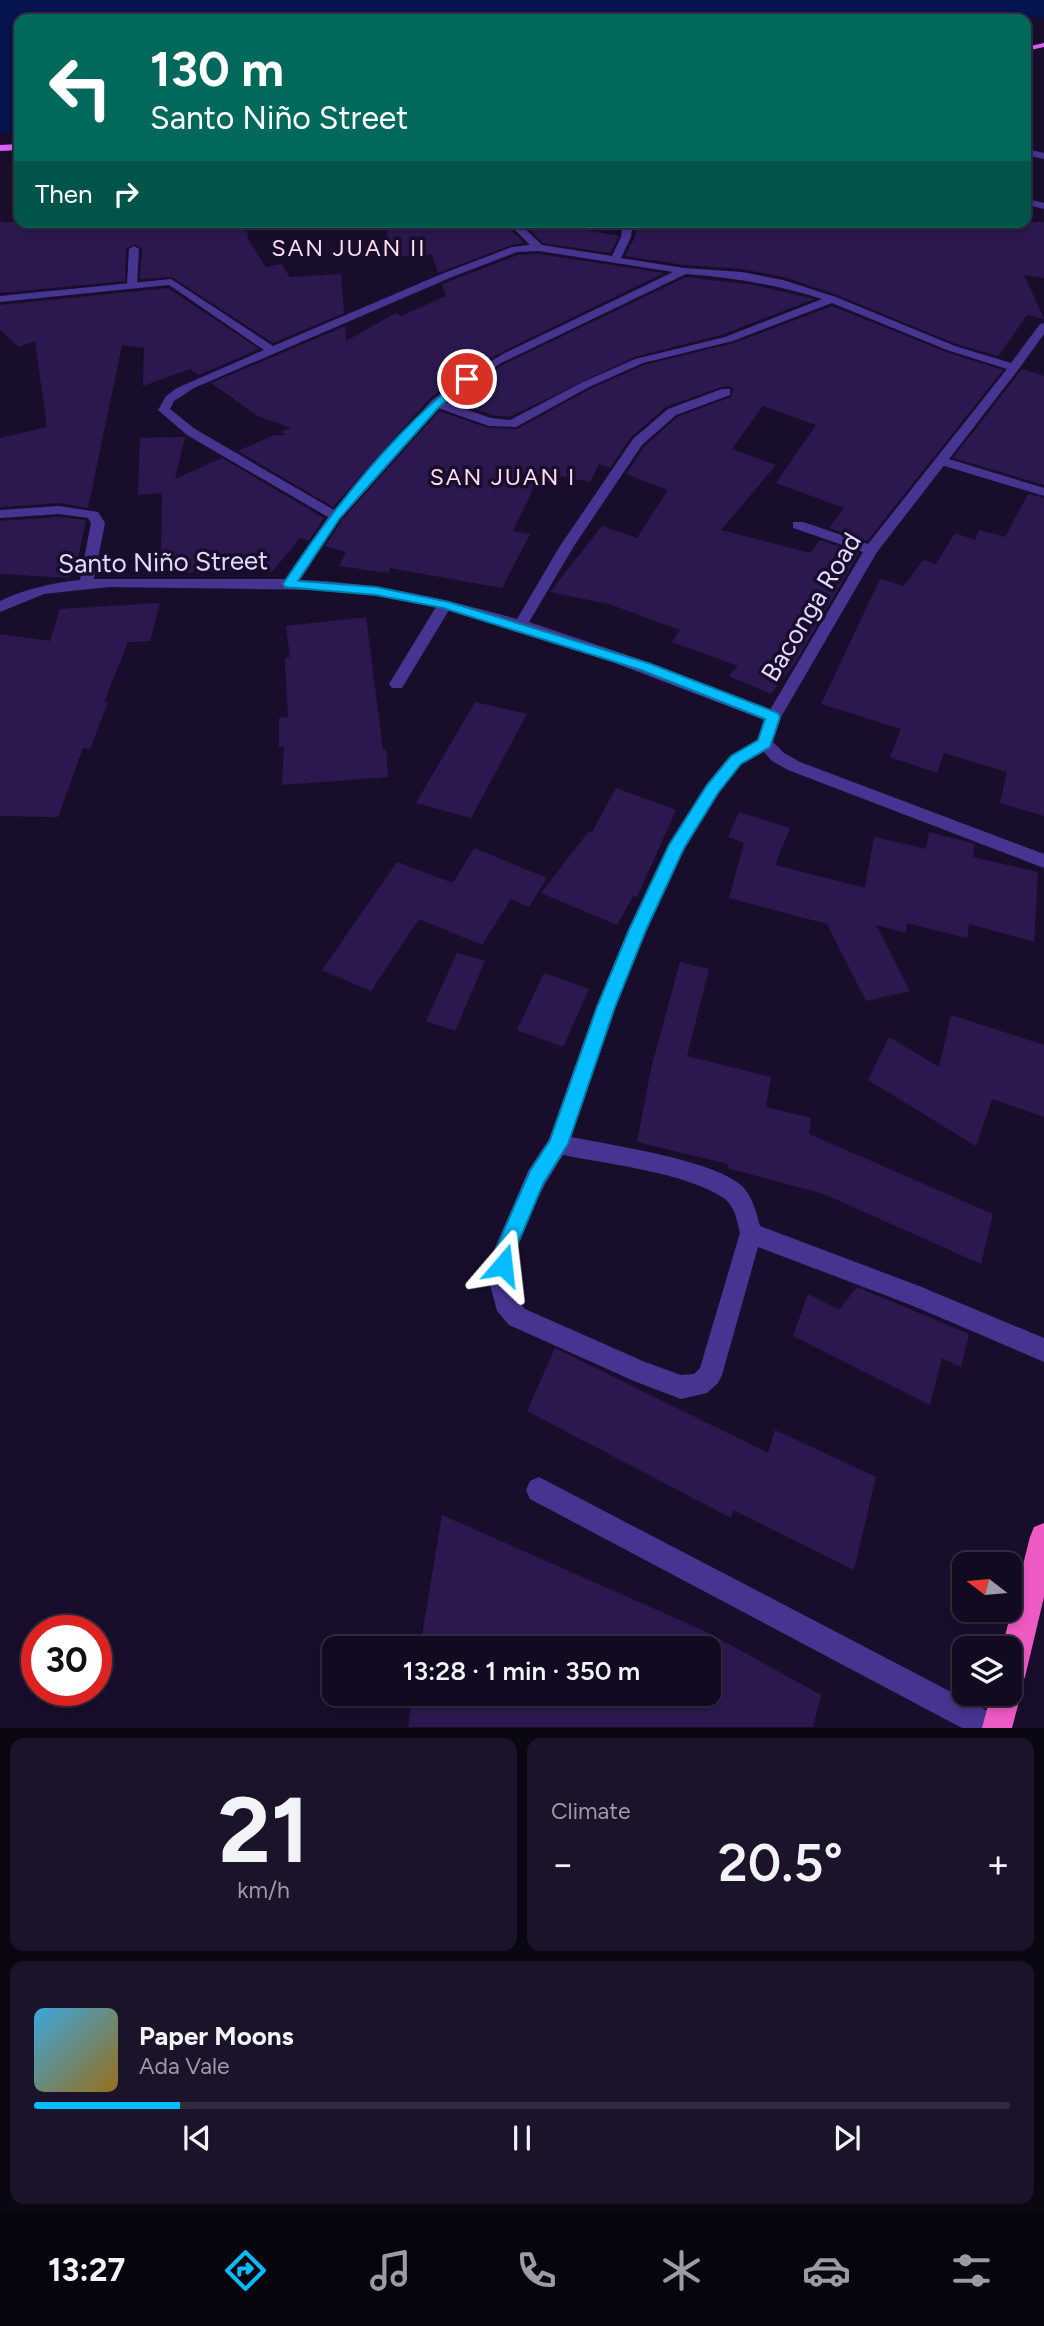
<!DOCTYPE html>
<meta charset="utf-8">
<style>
body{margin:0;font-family:Figtree,sans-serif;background:#1b132a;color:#f1f3f6;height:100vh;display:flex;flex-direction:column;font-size:26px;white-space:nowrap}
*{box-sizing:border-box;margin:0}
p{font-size:23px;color:#9c9aa5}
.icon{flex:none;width:38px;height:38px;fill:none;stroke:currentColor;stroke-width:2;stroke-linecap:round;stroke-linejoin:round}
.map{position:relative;height:1728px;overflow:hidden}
.drawer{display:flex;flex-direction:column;gap:10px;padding:10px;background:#0a0612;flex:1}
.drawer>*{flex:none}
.guide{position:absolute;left:14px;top:14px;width:1017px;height:214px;border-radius:14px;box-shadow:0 4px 10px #0003,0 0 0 2px #312b3f;background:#00695c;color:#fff;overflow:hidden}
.needle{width:46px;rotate:286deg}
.buttons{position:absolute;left:952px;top:1552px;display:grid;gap:14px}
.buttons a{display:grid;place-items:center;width:70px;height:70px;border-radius:14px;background:#120a21;box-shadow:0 4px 10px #0003,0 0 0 2px #312b3f;font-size:35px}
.speed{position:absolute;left:21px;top:1615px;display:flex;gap:14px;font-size:35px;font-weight:700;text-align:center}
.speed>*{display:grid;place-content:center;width:91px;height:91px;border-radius:50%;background:#120a21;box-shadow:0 4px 10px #0003,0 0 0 2px #312b3f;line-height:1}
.speed .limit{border:10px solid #d22;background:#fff;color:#111}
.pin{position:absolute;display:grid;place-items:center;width:60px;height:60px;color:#fff;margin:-30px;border:4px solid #fff;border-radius:50%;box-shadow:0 2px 7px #0007}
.me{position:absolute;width:77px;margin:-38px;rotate:17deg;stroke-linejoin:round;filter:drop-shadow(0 0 5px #0008)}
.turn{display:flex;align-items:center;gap:24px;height:147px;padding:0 21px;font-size:32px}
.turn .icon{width:91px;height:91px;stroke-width:2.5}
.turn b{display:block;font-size:49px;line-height:60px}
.then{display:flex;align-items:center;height:66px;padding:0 21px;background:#0003;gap:14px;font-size:26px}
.big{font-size:52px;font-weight:600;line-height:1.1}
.drawer .tile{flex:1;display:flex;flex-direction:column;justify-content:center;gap:10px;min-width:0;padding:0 24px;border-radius:14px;background:#1b132a}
.drawer .dial{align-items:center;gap:0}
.dial b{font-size:91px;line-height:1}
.song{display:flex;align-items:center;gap:21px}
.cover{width:84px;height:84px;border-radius:10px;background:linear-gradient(135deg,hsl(200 70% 55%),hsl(40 70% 35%))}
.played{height:7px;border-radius:4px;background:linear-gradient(90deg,#05bcff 15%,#312b3f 15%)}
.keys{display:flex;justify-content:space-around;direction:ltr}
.heat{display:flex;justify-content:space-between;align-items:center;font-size:38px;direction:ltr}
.drawer .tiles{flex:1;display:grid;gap:10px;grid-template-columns:1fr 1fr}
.tile:last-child{grid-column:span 2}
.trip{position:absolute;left:322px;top:1636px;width:399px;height:70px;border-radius:14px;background:#120a21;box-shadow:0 4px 10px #0003,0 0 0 2px #312b3f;font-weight:600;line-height:70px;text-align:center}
.tab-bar{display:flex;height:112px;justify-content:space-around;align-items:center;background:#07040d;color:#9c9aa5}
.tab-bar .icon{width:49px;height:49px}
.tab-bar .active{color:#05bcff}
.tab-bar b{font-size:32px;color:#f1f3f6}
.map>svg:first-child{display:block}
.water{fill:#05134e}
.building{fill:#2c184f}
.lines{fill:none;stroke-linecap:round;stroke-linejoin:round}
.service{fill:#473490;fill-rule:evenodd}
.minor{fill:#473490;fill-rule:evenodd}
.primary{fill:#de60ff;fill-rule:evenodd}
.trunk{fill:#ee5ac4;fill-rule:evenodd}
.route{fill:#05bcff;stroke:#037aa6;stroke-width:2}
.labels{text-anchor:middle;stroke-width:7;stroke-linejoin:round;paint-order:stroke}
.far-neighbourhood-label{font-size:23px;letter-spacing:2px;fill:#ffdbec;stroke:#180e2c}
.street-label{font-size:26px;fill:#e4d9ff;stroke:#180e2c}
</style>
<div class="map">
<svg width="1044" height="1728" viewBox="0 0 1044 1728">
<rect width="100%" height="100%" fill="#180e2c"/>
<!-- water -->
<polygon class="water" points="0,0 1044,0 1044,18 977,15 957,19 19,19 19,132 0,133"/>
<!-- building -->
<g class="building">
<polygon points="0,222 246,222 248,239 266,267 281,264 290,277 341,274 344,313 273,343 172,277 140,279 142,249 135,244 126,249 125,281 0,293"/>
<polygon points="389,222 504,222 524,243 511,245 438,273 432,254 390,257 387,230 390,230"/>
<polygon points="522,222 587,222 587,230 619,236 610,253 543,243"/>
<polygon points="639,222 1044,222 1044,278 1024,275 1044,319 1027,315 998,356 956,344 837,295 784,277 742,269 684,265 625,256 634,239"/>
<polygon points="539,254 664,273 502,352 456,379 430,398 333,507 238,451 274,435 286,435 281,432 291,428 258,416 211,383 345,326 346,341 396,313 401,316 446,296 442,284 518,255"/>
<polygon points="686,277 754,285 814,299 724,334 634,357 509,417 492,415 451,401 502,365"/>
<polygon points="168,288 259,349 199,375 190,369 143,386 144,348 122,345 88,508 59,503 0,507 0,438 47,427 35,341 19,347 0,330 0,305"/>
<polygon points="832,306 946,352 1003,370 867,541 829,528 844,508 776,483 816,425 763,406 732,449 776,465 721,530 810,553 820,540 859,553 795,663 771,694 729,676 738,666 672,642 680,630 609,604 550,592 602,526 637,538 668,490 626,474 644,447 677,417 731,397 733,389 730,386 721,387 666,407 631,437 610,468 599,464 590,482 541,472 513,531 530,534 502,588 390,568 389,573 339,566 346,552 325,546 342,520 439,411 488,428 517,429 590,389 644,365 734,343"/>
<polygon points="1022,369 1044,376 1044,485 953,458"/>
<polygon points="185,437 175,479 222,458 324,518 309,541 300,538 272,572 224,560 215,572 195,568 191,573 161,568 162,493 138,495 140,438"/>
<polygon points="1028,494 1044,498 1044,816 1000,803 1007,772 944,753 937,773 890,757 901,729 821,704 880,579 904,586 923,560 936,564 955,533 975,540 979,530 1005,537"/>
<polygon points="59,517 86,520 77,562 69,578 0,574 0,521"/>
<polygon points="160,603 150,641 128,642 104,702 108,702 90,749 83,748 58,817 0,816 0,634 50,641 60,609"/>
<polygon points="366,617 383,750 386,749 388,777 282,785 284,747 279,747 279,718 288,717 285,658 290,657 286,626"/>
<polygon points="475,702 527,714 471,818 416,803"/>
<polygon points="616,788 676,810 637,897 633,896 617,925 541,893 589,831 592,832"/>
<polygon points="739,812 790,828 775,865 865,888 874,837 926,849 929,832 975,844 973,857 1038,872 1034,942 969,924 967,938 907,923 906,933 876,925 910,991 866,1001 827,924 729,898 744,843 728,837"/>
<polygon points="474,848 547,878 529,907 511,899 482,945 419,919 371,991 322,970 397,862 453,883"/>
<polygon points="457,953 485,961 455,1031 426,1021"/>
<polygon points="680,962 709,969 687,1056 771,1077 766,1107 811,1118 809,1134 993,1214 981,1264 824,1194 727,1168 728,1164 637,1142 651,1069"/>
<polygon points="544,973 589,989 563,1047 517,1030"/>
<polygon points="951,1015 1044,1045 1044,1117 992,1099 976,1146 868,1080 889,1037 939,1067"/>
<polygon points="857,1287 969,1334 961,1367 942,1358 930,1405 793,1336 808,1294 839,1310"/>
<polygon points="555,1348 768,1453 775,1430 876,1477 854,1570 733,1510 731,1518 527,1411"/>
<polygon points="442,1515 707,1632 821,1695 813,1727 408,1727 413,1694 709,1694 709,1648 420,1648"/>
</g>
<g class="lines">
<!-- service -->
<g class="service">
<polygon points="134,246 139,249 137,284 132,287 127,284 129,249"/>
<polygon points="942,457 1044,488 1044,496 938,464 936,461"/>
<polygon points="919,1286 1044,1338 1044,1362 911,1305 908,1297 911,1289"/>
<polygon points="539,1477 1001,1718 1005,1728 962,1728 530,1499 526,1490 530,1481"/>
</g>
<!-- minor -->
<g class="minor">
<polygon points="1026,149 1044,153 1044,159 1026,155"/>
<polygon points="1032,200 1044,203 1044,209 1029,205 1029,201"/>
<path d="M507,222H518L542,245L612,256L621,237L623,222H633L631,237L621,258L684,268L742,272L783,280L836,297L955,346L1011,363L1040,324L1044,323V334L1018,370L877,552L781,717L773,742L784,753L800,762L1044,854V868L788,770L772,761L763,751C756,756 747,760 741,765C726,780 715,800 704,817C642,915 608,1029 571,1137C611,1145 714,1160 742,1186C753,1197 756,1212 760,1226L927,1289L930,1297L927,1305L919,1308L758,1247L722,1375L718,1383L707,1393L681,1399L634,1381L509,1325L497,1311L489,1281L495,1248L528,1171L549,1139L596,1007L628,930L671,840L707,785L730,756L758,740L764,720L573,647L449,610L402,688H392L389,684L436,607L378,596L328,590L109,587L44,594L0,612V601C25,589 52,583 80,580L91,523L88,518L59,514L0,518V510L59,506L98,512L105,523L94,579H286L328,517L187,435L158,410L166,396L177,388L264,350L169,285L0,302V296L171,279L273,346L444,273L512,247L530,245ZM539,251L673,272L503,354L458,381L432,400L334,510L195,429L170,409L174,401L194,388L452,277L517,252ZM686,274C735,278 774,284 822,299L725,337L635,359L581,383L510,420L491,418L445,402L501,363ZM832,303L947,350L1007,369L868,544L803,522H793V528L863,552L770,710L633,657L529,622L574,546L642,445L676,415L730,395V389H722L668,409L633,439L560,546L517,619C446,599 374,582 300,580L340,518L438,408L489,426L516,427L589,387L643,363L733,341ZM563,1155C608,1164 688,1173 725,1199C735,1207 737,1221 740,1233L700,1368L694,1374L681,1375L645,1362L525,1309C518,1300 511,1292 511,1280C511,1240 542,1188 563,1155Z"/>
</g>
<!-- primary -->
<g class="primary">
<polygon points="1044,43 1044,47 1026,51 1026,47"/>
<polygon points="19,144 19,150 0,151 0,145"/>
</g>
<!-- trunk -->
<polygon class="trunk" points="1044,1523 1044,1597 1025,1677 1019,1688 1021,1694 1012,1728 982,1728 991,1694 1010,1694 1010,1648 1002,1648 1030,1537 1034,1527"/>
</g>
<!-- route -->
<path class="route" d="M463,377L473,379L440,406L340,518L298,581L376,587L449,602L651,664L778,713L780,717L770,747L741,764L718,793L684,848L646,930L615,1007L568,1144L543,1184L516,1248L511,1272L503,1275L496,1272L493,1265L496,1248L530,1171L550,1140L597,1007L629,930L669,845L707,785L731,756L758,740L765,719L641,670L443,608L376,595L285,587L283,584C333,508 392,433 463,377Z"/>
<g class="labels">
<!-- far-neighbourhood labels -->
<g class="far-neighbourhood-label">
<text x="349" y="256">SAN JUAN II</text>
<text x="503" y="485">SAN JUAN I</text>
</g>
<!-- street labels -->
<g class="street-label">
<text transform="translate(163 562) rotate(-1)" y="9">Santo Niño Street</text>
<text transform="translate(811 607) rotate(-59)" y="9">Baconga Road</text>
</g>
</g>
</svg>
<div class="buttons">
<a><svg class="needle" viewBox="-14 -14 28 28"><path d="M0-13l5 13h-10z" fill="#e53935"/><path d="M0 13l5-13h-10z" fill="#9c9aa5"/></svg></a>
<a><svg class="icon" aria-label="layers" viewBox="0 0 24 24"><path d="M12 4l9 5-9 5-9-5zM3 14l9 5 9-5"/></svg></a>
</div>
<div class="speed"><div class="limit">30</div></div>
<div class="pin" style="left:467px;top:379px;background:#d93025"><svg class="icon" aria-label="arrive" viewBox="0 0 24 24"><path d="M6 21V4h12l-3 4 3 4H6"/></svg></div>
<svg class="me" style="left:503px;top:1265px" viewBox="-20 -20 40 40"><path d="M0-17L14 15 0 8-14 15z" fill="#05bcff" stroke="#fff" stroke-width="4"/></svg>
<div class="trip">13:28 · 1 min · 350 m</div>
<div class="guide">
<div class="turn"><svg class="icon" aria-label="left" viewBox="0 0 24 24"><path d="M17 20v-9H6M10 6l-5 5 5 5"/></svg><div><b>130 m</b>Santo Niño Street</div></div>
<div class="then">Then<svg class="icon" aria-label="right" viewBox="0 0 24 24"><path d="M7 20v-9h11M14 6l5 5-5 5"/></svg></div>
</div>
</div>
<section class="drawer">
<div class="tiles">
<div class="tile dial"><b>21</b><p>km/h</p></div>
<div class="tile"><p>Climate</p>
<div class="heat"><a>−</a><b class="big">20.5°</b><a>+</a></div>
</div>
<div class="tile">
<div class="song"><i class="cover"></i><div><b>Paper Moons</b><p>Ada Vale</p></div></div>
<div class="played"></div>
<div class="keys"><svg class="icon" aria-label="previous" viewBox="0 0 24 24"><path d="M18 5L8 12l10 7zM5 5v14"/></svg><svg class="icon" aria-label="pause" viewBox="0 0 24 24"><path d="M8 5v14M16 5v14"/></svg><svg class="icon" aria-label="next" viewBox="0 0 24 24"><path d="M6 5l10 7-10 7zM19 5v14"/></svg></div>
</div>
</div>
</section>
<nav class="tab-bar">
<b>13:27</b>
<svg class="icon active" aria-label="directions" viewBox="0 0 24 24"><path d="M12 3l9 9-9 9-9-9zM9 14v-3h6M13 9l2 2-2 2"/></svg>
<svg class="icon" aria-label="music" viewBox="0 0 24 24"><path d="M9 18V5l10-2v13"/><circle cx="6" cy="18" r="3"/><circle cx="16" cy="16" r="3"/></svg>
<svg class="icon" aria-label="phone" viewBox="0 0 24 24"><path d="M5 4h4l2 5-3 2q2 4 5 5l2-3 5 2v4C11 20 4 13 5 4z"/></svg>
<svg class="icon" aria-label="climate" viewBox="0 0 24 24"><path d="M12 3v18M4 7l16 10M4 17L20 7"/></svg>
<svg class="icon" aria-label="car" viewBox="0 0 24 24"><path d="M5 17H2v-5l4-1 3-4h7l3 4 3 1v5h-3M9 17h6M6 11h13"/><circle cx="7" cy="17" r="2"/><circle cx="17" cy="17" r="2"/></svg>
<svg class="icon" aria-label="filters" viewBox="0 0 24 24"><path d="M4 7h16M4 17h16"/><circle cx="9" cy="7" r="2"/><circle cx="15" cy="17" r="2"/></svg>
</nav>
